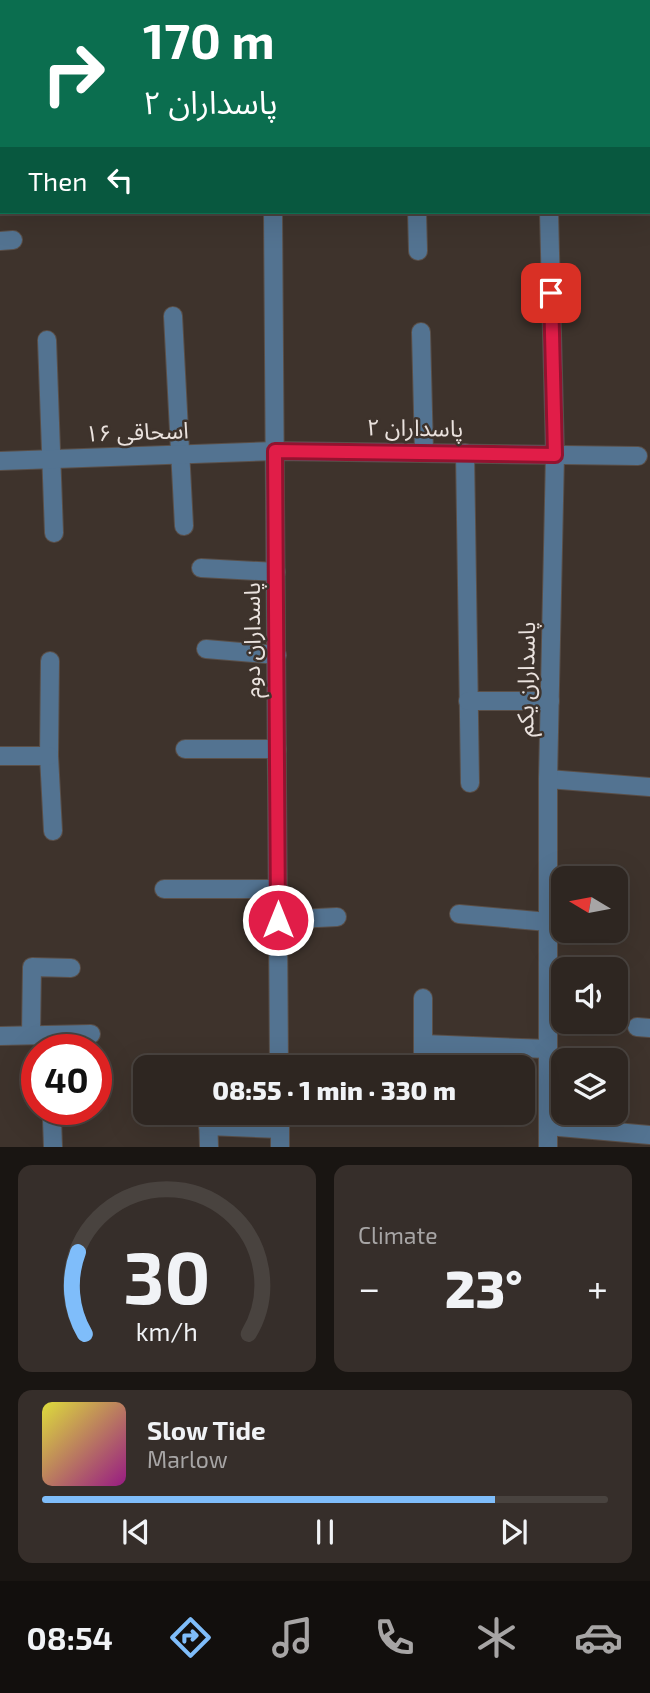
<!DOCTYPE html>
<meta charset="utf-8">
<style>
body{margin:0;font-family:"Exo 2","Noto Sans Arabic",sans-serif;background:#362e2a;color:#f1f3f6;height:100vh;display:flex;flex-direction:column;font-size:26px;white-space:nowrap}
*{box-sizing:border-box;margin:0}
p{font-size:23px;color:#a7a5a5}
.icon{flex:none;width:38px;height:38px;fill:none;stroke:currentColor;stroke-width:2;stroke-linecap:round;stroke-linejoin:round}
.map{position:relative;height:1147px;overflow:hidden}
.drawer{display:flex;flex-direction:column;gap:18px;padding:18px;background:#191512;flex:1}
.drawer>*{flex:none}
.guide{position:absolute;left:0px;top:0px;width:651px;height:214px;box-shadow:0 7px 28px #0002,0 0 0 2px #49433f;background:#0b6e4f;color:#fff;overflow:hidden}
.needle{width:46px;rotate:280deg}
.tools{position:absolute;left:551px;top:866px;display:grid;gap:14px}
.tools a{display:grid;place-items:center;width:77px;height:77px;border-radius:14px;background:#2e2621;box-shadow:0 7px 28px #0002,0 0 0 2px #49433f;font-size:35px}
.speed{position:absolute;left:21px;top:1034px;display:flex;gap:14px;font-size:35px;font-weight:700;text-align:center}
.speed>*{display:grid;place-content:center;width:91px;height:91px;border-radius:50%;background:#2e2621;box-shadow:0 7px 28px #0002,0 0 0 2px #49433f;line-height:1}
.speed .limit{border:10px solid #d22;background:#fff;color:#111}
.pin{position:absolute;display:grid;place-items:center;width:60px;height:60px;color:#fff;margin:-30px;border-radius:14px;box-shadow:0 4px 10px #0006}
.me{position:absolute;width:77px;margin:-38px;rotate:0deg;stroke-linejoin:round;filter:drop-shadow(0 0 5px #0008)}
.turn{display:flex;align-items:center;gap:24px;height:147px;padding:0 28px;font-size:32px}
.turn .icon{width:91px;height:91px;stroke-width:2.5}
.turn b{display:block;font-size:49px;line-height:60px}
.then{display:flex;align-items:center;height:66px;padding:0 28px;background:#0003;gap:14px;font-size:26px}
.big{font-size:52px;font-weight:800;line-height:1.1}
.drawer .card{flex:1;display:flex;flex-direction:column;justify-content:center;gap:10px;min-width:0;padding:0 24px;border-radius:14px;background:#362e2a}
.drawer .dial{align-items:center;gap:0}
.dial svg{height:182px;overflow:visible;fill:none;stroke:#49433f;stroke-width:7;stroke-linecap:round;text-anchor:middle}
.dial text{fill:#f1f3f6;stroke:none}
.song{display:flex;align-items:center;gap:21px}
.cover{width:84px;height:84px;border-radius:10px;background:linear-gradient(135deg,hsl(60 70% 55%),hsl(310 70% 35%))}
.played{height:7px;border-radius:4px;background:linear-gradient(90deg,#7fbdfa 80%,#49433f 80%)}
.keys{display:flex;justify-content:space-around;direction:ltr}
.heat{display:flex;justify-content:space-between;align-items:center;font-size:38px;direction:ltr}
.drawer .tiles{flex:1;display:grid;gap:18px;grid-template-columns:1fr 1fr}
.card:last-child{grid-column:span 2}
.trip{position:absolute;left:133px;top:1055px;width:402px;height:70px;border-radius:14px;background:#2e2621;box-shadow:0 7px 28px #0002,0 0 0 2px #49433f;font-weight:800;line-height:70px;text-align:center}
.dock{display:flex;height:112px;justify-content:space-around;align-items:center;background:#120f0d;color:#a7a5a5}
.dock .icon{width:49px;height:49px}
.dock .current{color:#7fbdfa}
.dock b{font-size:32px;color:#f1f3f6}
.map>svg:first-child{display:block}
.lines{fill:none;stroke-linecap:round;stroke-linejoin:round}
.minor-casing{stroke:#5a4f48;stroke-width:20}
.tertiary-casing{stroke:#5a4f48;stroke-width:20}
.minor{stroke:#537391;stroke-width:18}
.tertiary{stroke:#537391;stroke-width:18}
.route-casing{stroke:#92132f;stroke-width:18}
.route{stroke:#e11d48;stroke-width:12}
.labels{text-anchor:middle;stroke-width:5;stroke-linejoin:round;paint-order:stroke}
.street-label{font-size:23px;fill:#eae2de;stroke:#3e332c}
</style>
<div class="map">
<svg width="650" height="1147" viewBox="0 0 650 1147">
<rect width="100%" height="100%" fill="#3e332c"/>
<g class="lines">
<!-- minor casing -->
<g class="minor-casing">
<g id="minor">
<polyline points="649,61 650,61"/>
<polyline points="649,115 650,115"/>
<polyline points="0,155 2,155"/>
<polyline points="417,212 418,251"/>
<polyline points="0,241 13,240"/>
<polyline points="173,316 184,526"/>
<polyline points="421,332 424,452"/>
<polyline points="47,340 54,533"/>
<polyline points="465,453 470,783"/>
<polyline points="0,461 275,451 638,456"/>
<polyline points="201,568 276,572"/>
<polyline points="206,649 277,655"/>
<polyline points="50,661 49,756 53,831"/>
<polyline points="468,701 550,701"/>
<polyline points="185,749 277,749"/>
<polyline points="0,756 49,756"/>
<polyline points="548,779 650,787"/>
<polyline points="164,889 278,889"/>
<polyline points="459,914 548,922"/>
<polyline points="278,920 337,917"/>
<polyline points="637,1027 650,1028"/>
<polyline points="31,1035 32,967 71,968"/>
<polyline points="0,1036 91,1034"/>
<polyline points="423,1044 548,1049"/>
<polyline points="423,1068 423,998"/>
<polyline points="208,1113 209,1147"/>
<polyline points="52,1120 53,1147"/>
<polyline points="208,1126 280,1129"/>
<polyline points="548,1126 650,1135"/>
</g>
</g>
<!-- tertiary casing -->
<g class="tertiary-casing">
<g id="tertiary">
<polyline points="272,0 272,2"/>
<polyline points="548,2 548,0"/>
<polyline points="273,212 279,1068"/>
<polyline points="280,1113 280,1147"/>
<polyline points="548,1147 548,779 555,455 549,212"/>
</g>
</g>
<!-- minor -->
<use href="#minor" class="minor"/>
<!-- tertiary -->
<use href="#tertiary" class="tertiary"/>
</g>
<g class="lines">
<!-- route casing -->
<g class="route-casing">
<polyline id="route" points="278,920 275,451 555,455 551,293"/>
</g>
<!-- route -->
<use href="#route" class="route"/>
</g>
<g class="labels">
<!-- street labels -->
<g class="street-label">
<text transform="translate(415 428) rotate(1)" y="8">پاسداران ۲</text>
<text transform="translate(137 432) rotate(-2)" y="8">اسحاقی ۱۶</text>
<text transform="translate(252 640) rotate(-90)" y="8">پاسداران دوم</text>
<text transform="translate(526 679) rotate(-89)" y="8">پاسداران یکم</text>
</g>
</g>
</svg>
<div class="tools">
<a><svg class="needle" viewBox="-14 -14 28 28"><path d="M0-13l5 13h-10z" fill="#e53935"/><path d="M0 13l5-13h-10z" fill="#a7a5a5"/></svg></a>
<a><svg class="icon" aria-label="sound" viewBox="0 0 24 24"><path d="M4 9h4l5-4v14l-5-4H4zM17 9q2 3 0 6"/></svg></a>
<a><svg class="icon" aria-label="layers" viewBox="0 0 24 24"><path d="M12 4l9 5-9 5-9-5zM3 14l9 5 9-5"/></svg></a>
</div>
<div class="speed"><div class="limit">40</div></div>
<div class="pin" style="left:551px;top:293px;background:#d93025"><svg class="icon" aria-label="arrive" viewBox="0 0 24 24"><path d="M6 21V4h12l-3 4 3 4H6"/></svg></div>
<svg class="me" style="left:278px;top:920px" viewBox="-20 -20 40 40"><circle r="17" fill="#e11d48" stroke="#fff" stroke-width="3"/><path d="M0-11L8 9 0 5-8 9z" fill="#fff"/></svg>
<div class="trip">08:55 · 1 min · 330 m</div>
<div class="guide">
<div class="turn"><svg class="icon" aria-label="right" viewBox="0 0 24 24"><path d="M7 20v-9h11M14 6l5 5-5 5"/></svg><div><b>170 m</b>پاسداران ۲</div></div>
<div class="then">Then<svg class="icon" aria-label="left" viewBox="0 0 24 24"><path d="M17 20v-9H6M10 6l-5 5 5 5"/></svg></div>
</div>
</div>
<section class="drawer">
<div class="tiles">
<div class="card dial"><svg viewBox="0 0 100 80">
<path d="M14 69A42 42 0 1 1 86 69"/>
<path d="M14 69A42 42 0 0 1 11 33" stroke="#7fbdfa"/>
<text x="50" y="56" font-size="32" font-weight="700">30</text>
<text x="50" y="72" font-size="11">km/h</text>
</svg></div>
<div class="card"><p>Climate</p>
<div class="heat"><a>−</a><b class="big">23°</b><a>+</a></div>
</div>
<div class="card">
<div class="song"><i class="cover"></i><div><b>Slow Tide</b><p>Marlow</p></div></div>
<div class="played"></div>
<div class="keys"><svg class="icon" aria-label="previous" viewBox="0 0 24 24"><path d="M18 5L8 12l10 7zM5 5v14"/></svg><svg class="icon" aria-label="pause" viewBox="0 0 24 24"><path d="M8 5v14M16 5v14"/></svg><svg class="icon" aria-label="next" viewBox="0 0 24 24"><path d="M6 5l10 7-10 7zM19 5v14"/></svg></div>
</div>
</div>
</section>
<nav class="dock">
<b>08:54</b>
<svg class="icon current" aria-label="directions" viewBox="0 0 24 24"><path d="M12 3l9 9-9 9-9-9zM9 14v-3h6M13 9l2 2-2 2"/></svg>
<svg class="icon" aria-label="music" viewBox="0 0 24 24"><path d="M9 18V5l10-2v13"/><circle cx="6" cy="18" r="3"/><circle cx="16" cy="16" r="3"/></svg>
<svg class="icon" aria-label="phone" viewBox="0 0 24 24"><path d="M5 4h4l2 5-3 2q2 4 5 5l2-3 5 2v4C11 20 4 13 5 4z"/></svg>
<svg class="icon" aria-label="climate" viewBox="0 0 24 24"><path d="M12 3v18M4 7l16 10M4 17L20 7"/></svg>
<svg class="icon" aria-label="car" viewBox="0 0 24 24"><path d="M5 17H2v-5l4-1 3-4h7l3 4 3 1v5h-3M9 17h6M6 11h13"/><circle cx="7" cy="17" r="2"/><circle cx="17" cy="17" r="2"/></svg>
</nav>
